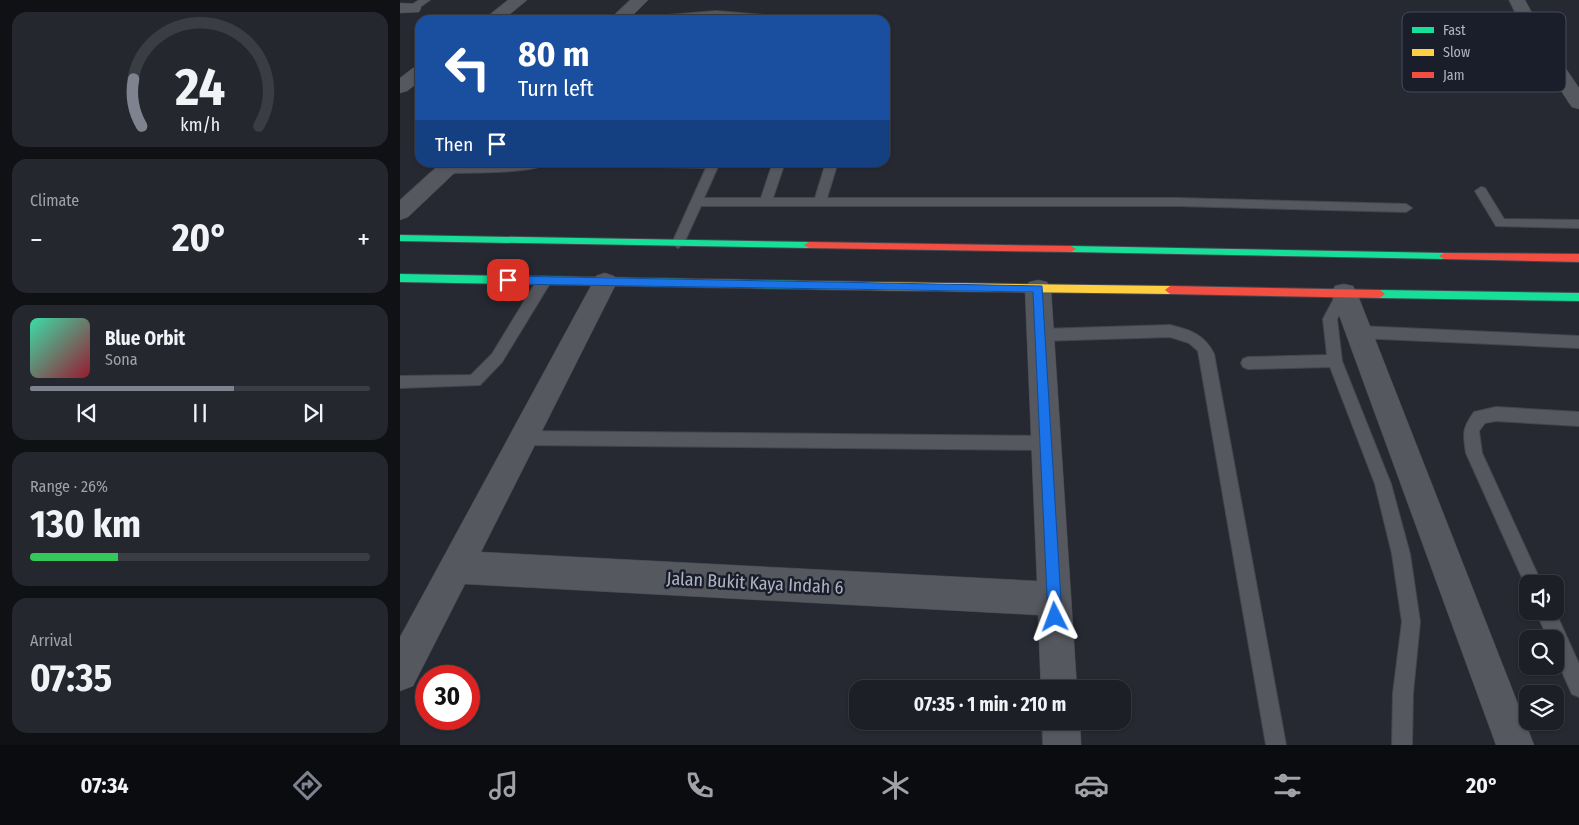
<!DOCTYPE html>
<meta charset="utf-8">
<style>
body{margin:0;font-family:"Fira Sans Condensed",sans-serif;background:#25272e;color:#f1f3f6;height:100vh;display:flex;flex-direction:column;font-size:19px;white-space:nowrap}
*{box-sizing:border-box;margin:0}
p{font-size:16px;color:#a0a2a7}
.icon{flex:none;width:28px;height:28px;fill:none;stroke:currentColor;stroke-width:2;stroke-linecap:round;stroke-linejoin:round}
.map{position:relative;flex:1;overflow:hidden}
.details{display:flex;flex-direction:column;gap:12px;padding:12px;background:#0f1115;width:400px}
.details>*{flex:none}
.hud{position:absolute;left:15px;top:15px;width:475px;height:152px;border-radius:15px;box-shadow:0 1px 4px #0004,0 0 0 1px #3a3d43;background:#1a4fa0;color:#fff;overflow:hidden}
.fabs{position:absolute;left:1119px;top:575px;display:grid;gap:10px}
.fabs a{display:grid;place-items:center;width:45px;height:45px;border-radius:10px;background:#1c1f26;box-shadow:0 1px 4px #0004,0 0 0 1px #3a3d43;font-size:25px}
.speed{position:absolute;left:15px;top:665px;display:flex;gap:10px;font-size:25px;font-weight:700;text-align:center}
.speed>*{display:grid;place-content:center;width:65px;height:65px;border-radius:50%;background:#1c1f26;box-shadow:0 1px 4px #0004,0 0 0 1px #3a3d43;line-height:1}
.speed .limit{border:8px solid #d22;background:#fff;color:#111}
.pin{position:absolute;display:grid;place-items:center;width:42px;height:42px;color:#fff;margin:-21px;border-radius:10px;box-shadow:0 2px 8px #0006}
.me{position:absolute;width:55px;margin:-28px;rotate:357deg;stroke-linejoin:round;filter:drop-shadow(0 0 4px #0008)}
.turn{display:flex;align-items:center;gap:18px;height:105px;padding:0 20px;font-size:22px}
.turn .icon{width:65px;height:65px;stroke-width:2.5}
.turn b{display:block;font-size:35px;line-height:42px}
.then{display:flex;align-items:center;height:48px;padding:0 20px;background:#0003;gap:10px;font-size:19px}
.big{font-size:38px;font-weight:700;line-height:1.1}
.details .widget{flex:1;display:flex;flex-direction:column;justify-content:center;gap:8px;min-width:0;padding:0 18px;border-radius:15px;background:#25272e}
.details .dial{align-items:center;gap:0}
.dial svg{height:130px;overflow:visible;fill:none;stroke:#3a3d43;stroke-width:7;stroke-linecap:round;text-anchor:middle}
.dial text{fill:#f1f3f6;stroke:none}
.song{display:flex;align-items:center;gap:15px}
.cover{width:60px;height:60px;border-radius:8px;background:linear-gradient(135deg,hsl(160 70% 55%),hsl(350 70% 35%))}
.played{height:5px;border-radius:2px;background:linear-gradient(90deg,#7f8390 60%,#3a3d43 60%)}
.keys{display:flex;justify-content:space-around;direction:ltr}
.heat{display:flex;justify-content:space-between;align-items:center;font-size:28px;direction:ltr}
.charge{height:8px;border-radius:4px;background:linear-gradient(90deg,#34c759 26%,#3a3d43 0)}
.trip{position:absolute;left:449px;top:680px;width:282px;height:50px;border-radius:15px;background:#1c1f26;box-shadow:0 1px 4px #0004,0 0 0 1px #3a3d43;font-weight:700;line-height:50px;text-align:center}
.menu{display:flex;height:80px;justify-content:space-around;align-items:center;background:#0b0c0f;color:#a0a2a7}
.menu .icon{width:35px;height:35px}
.menu .active{color:#7f8390}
.menu b{font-size:22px;color:#f1f3f6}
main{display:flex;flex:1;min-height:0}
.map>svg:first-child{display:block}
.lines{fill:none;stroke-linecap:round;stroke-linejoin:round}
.lane-casing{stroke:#43464e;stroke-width:2}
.street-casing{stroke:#43464e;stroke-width:1}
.fast-casing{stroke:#43464e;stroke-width:2}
.slow-casing{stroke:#43464e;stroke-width:2}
.jam-casing{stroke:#43464e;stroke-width:2}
.lane{fill:#56585f;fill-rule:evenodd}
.street{fill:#56585f;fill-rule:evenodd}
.fast{fill:#16e098;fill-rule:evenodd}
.slow{fill:#ffcf43;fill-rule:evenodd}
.jam{fill:#f24e42;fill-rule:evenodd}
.route{fill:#1a73e8;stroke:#114b97}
.labels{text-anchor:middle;stroke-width:5;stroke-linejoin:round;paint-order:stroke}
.near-street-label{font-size:18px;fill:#afb4c3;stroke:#1a1e2b}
.key{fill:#1a1e2b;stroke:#474b59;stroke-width:1}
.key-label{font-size:14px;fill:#afb4c3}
</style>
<main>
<section class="details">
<div class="widget dial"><svg viewBox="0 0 100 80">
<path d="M14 69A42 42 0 1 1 86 69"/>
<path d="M14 69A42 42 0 0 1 9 40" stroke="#7f8390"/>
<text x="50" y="56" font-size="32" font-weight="700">24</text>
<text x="50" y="72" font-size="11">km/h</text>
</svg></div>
<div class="widget"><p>Climate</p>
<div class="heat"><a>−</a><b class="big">20°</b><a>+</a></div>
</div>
<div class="widget">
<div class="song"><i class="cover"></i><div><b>Blue Orbit</b><p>Sona</p></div></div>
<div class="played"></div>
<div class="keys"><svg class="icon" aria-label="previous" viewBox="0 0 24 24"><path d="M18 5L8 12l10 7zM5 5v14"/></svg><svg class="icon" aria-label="pause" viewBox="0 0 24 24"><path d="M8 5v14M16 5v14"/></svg><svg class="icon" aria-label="next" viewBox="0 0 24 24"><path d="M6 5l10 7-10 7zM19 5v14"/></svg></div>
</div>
<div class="widget"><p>Range · 26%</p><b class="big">130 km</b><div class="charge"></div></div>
<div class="widget"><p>Arrival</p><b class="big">07:35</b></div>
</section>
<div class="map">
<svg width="1179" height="745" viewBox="0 0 1179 745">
<rect width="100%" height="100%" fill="#262932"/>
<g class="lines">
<!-- lane casing -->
<g class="lane-casing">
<g id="lane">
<polygon points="19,0 30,0 16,10 10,10 10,6"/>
<polygon points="316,11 364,15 377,20 316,17 255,20 268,15"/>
<path d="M121,162H151C137,174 69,172 49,173L43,169L49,165Z"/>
<polygon points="202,162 320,162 304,198 361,198 373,162 385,162 373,198 415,198 426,162 438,162 427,198 778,198 1006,204 1012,208 1006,212 778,206 301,206 284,243 278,248 272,243 306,168 208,166"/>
<polygon points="1081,187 1085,188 1104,219 1179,220 1179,228 1096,226 1075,191"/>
<polygon points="144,276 149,277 151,281 149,285 102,362 80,385 0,388 0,376 71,375 92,354 139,277"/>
<polygon points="944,288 951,293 937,319 942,361 991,484 1010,554 1020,622 1013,693 1012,745 992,745 993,693 1002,622 992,554 975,484 930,367 848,369 843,367 841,363 843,359 848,357 927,355 923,319 939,289"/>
<path d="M770,325C791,330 805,335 814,354L886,745H866L798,351L789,343L770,337L640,341L635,339L633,335L635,331L640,329Z"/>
<polygon points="958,326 1179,336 1179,348 958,338 953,336 951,332 953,328"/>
<path d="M1096,407L1179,412V426L1096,421L1085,423L1079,431L1082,453L1142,584H1128V591L1066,453C1063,433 1062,429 1074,412Z"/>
<polygon points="123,431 646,436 652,438 654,443 652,448 646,450 123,445 117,443 115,438 117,433"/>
<polygon points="1136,611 1155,611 1179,664 1179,697 1172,694 1155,656 1155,639 1148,639"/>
</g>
</g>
<!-- street casing -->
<g class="street-casing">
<g id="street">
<polygon points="108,0 127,0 103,20 83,20"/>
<polygon points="230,0 248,0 228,20 209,20"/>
<polygon points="1109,0 1125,0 1146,39 1179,88 1179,109 1172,107 1169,103 1128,39"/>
<polygon points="0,3 19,4 21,8 19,12 0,13"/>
<polygon points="20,66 20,81 7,91 0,93 0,78 13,68"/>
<polygon points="42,162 66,162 8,217 0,220 0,200"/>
<polygon points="205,273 214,276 217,282 81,552 637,581 625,289 629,282 638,280 647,282 651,289 677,689 641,689 638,615 65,584 13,686 0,691 0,637 193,282 196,276"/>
<polygon points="944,284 953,286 957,293 1134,745 1096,745 931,293 935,286"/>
<polygon points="642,721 680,721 681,745 643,745"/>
</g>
</g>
<!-- fast casing -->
<g class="fast-casing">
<g id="fast">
<polygon points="0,235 409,242 414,245 409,248 0,241"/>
<polygon points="671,246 1044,253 1049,256 1044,259 671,252 666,249"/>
<polygon points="0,274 467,282 472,286 467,290 0,282"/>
<polygon points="980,290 1179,293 1179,301 980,298 975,294"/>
</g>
</g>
<!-- slow casing -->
<g class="slow-casing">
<polygon id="slow" points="467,282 770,286 775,290 770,294 467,290 462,286"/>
</g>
<!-- jam casing -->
<g class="jam-casing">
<g id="jam">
<polygon points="409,242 671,246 676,249 671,252 409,248 404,245"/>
<polygon points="1044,253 1179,254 1179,262 1044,259 1039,256"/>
<polygon points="770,286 980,290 985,294 980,298 770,294 765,290"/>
</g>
</g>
<!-- lane -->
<use href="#lane" class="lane"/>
<!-- street -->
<use href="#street" class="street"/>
<!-- fast -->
<use href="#fast" class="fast"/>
<!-- slow -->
<use href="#slow" class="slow"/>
<!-- jam -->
<use href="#jam" class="jam"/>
</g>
<!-- route -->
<polygon class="route" points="108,276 642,286 662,617 660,622 655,624 650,622 648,617 633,292 108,284 103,280"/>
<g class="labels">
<!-- near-street labels -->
<g class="near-street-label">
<text transform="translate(355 583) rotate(3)" y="6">Jalan Bukit Kaya Indah 6</text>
</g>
</g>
<!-- legend -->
<rect x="1002" y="12" width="164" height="80" rx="8" class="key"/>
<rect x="1012" y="27" width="22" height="6" fill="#16e098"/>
<rect x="1012" y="49" width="22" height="7" fill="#ffcf43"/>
<rect x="1012" y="72" width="22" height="6" fill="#f24e42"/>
<g class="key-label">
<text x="1043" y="35">Fast</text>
<text x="1043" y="57">Slow</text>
<text x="1043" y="80">Jam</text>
</g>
</svg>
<div class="fabs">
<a><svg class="icon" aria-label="sound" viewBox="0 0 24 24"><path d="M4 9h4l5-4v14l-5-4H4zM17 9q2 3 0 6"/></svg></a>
<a><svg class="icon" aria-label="search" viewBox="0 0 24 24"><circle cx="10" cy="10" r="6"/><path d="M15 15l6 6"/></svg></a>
<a><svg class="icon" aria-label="layers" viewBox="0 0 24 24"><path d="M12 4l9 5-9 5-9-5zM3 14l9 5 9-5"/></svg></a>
</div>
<div class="speed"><div class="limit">30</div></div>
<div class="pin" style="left:108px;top:280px;background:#d93025"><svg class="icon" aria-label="arrive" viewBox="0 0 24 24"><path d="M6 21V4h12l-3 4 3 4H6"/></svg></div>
<svg class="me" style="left:655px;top:617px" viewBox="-20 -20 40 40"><path d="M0-17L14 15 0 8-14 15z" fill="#1a73e8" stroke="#fff" stroke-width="4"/></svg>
<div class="trip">07:35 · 1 min · 210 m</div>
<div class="hud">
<div class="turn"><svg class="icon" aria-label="left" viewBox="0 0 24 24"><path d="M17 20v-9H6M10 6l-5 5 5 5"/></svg><div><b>80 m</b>Turn left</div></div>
<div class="then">Then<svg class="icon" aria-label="arrive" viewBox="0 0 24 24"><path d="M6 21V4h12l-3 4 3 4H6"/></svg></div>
</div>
</div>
</main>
<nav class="menu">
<b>07:34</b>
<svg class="icon active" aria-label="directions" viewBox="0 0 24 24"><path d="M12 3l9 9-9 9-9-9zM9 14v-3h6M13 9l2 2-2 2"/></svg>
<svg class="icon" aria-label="music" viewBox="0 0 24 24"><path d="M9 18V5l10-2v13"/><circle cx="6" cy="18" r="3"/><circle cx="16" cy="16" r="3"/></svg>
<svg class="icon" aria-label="phone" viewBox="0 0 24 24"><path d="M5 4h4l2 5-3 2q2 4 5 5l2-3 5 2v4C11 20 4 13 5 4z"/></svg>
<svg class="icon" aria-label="climate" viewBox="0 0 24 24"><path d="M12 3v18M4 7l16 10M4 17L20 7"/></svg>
<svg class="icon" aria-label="car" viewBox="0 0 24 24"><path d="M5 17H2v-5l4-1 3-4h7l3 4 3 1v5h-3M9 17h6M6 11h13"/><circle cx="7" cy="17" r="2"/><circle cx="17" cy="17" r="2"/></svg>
<svg class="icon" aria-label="filters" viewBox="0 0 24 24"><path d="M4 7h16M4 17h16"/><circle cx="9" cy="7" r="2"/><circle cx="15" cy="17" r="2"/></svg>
<b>20°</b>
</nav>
